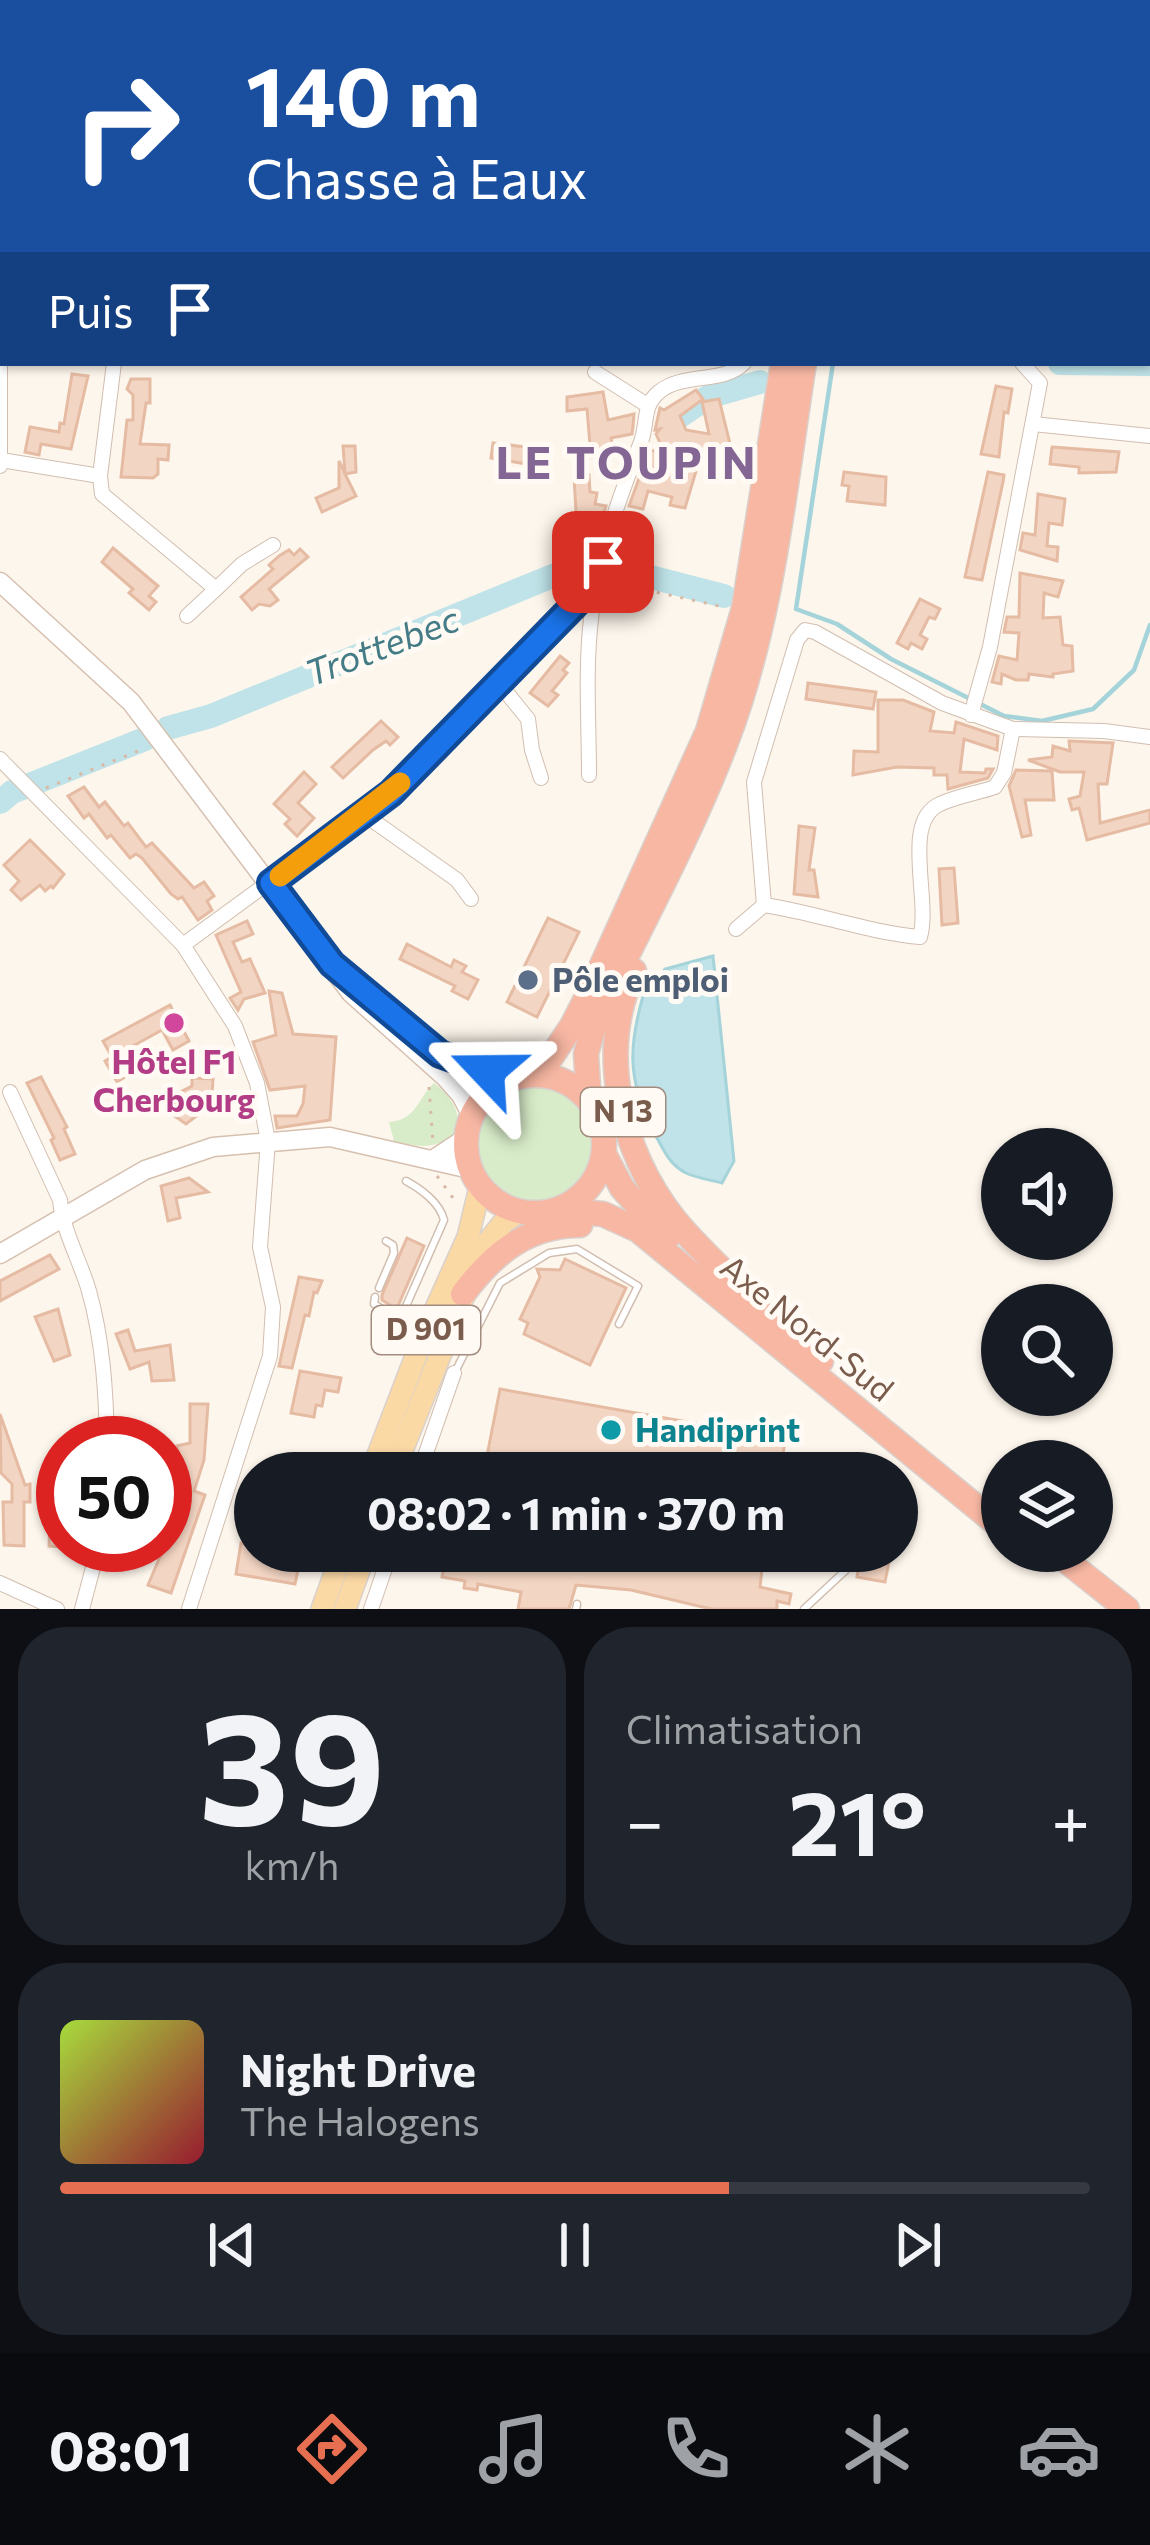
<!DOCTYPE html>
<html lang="fr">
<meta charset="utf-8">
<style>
body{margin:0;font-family:Commissioner,sans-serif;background:#20242c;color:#f1f3f6;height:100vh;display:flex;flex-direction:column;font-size:45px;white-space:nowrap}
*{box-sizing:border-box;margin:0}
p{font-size:39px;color:#9ea1a6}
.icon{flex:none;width:66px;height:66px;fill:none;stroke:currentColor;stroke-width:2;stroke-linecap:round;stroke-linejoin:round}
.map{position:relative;height:1609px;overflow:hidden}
.side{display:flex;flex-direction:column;gap:18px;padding:18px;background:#0d0f14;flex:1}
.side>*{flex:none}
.guide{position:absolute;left:0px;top:0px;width:1152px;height:366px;box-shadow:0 3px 9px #0004;background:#1a4fa0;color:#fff;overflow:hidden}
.controls{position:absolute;left:981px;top:1128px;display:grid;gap:24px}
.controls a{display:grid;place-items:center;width:132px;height:132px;border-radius:50%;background:#171b24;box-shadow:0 3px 9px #0004;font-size:60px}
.speed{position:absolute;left:36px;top:1416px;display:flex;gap:24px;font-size:60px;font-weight:700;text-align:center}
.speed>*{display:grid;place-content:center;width:156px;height:156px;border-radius:50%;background:#171b24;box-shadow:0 3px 9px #0004;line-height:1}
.speed .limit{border:18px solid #d22;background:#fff;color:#111}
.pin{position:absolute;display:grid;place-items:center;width:102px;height:102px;color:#fff;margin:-51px;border-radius:24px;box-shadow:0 6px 18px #0006}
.me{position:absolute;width:132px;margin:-66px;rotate:293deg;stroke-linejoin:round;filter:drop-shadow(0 0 9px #0008)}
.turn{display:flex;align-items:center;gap:42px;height:252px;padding:0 48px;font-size:54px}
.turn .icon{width:156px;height:156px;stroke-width:2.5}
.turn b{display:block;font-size:84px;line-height:102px}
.then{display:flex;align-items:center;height:114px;padding:0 48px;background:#0003;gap:24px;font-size:45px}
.big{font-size:90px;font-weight:700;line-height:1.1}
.side .card{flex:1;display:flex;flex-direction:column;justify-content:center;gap:18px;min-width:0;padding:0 42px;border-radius:48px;background:#20242c}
.side .dial{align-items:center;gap:0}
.dial b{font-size:156px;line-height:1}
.song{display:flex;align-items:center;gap:36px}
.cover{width:144px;height:144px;border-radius:18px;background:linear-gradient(135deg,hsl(80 70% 55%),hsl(350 70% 35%))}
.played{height:12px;border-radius:6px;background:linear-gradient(90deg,#e76f51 65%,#363941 65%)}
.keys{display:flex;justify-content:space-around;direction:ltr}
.heat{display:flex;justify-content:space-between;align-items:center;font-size:66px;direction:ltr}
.side .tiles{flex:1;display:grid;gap:18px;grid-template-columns:1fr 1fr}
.card:last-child{grid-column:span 2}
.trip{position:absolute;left:234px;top:1452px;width:684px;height:120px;border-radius:60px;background:#171b24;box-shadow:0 3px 9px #0004;font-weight:700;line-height:120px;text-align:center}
.tab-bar{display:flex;height:192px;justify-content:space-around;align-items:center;background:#090b0e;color:#9ea1a6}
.tab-bar .icon{width:84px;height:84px}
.tab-bar .active{color:#e76f51}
.tab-bar b{font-size:54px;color:#f1f3f6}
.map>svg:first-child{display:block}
.green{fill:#d8ecc9}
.water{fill:#bfe3e8;stroke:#a5d3da;stroke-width:3}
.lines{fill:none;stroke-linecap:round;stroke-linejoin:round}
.stream{stroke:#a5d3da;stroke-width:4.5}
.river{stroke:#bfe3e8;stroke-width:24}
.building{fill:#f3d5c3;stroke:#e6bba3;stroke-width:3}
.lane-casing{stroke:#d1beb0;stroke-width:9}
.street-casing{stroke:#d1beb0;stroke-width:16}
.secondary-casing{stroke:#d6c0b0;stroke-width:21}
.primary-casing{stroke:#dad1cd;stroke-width:24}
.highway-casing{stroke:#dad1cd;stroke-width:27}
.path{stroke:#d9b8a5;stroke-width:3;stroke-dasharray:3 9;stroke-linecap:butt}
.lane{stroke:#fff;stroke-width:6}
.street{stroke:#fff;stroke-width:14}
.secondary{stroke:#fff;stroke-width:18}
.primary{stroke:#fbd9a5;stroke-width:21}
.highway{stroke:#f7b7a3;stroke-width:24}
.route-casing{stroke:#114b97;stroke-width:30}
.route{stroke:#1a73e8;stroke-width:21}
.slow{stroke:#f59e0b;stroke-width:21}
.service-dot{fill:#5c6f8a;stroke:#fffaf3;stroke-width:4.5}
.hotel-dot{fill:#d1479c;stroke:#fffaf3;stroke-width:4.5}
.culture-dot{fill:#0f9aa8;stroke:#fffaf3;stroke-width:4.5}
.labels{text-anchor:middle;stroke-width:10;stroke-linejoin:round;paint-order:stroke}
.shield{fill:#fffaf3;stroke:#a28b7f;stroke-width:3}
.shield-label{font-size:30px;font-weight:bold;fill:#7a5c4d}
.service-label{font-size:33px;font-weight:bold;fill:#4e5e75;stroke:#fffaf3;text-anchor:start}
.hotel-label{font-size:33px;font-weight:bold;fill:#b23c85;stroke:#fffaf3}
.street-label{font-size:33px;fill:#7a5c4d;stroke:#fffaf3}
.culture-label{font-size:33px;font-weight:bold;fill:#0d838f;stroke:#fffaf3;text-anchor:start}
.water-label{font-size:36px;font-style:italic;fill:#437c86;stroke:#fffaf3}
.district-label{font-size:45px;font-weight:bold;letter-spacing:3px;fill:#846695;stroke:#fffaf3}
</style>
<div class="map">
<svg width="1150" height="1609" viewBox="0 0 1150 1609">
<rect width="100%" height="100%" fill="#fdf6ec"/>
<!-- green -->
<g class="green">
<path d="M434,1083C451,1097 464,1113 454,1135C432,1150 420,1147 394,1141L389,1122C417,1120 417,1099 434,1083Z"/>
<circle cx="535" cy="1144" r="57"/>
</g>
<!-- water -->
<path class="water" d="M713,956L734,1161L722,1183C711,1180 696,1178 686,1173C670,1165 664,1151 656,1136C625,1080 628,1041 648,980L658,978L665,969Z"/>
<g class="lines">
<!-- stream -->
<polyline class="stream" points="833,363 796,609 837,624 891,659 1004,716 1042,721 1093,709 1134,670 1150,625"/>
<!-- river -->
<g class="river">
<polyline points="1060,363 1150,364"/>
<polyline points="677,418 708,397 760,382"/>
<polyline points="616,568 724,596"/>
<polyline points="168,728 211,716 555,575 596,564"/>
<polyline points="0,802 12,792 145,739"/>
</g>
</g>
<!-- building -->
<g class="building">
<polygon points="72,374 88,376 71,449 41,444 39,455 25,452 30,427 59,432 60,423 64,424"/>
<polygon points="131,379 150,379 150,403 146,403 140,444 169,445 168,460 158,459 158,474 153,478 121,477 127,420 133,420 133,395 127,389"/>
<polygon points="996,386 1012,389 1008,413 1004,412 999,457 981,454"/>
<polygon points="696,390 703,399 680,416 686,430 709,434 702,402 719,399 732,452 702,451 685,508 670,505 672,497 648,491 643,509 629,506 645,462 648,475 650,450 665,454 656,434 660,429 655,430 660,408 664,410"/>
<polygon points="603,392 608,420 634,414 633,426 632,434 611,438 614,454 591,457 587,409 567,411 567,397"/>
<polygon points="493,443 541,449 538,466 491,458"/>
<polygon points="343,446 355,446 356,472 345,474 356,496 322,512 316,498 339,488 339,461 345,473"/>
<polygon points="1052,447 1119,452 1116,472 1079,473 1079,467 1050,464"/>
<polygon points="844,472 886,477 885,505 847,501 849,486 842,485"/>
<polygon points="988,472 1004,475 1003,482 982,580 965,577"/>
<polygon points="589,475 590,492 597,493 595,504 606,506 598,531 577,528 574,477"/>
<polygon points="1038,494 1065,499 1062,525 1049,523 1047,546 1058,547 1057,561 1020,550 1023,533 1035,535"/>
<polygon points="113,548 158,586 149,596 156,602 149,610 129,593 133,589 102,562"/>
<polygon points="300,549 308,557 269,589 278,600 270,606 259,604 252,610 241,597 273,569 269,565 279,556 289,550 294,555"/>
<polygon points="1020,573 1063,581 1058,597 1044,593 1043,618 1060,617 1063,645 1072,646 1073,671 1053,674 1053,677 1029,674 1028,680 1016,680 1002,674 1001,684 992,682 999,656 1017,660 1019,633 1004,632 1007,617 1019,617"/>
<polygon points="920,599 940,609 935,619 929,617 920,635 927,639 922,649 911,643 908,649 897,643"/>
<polygon points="560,656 569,663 563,670 567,673 552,691 558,695 548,706 530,693"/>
<polygon points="808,683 876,692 873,709 806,699"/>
<polygon points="878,700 903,700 934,712 930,731 954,733 956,722 998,736 997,750 964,739 960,772 985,773 986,769 993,769 988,778 948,789 947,775 934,775 934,768 897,767 853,775 854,751 878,752"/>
<polygon points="381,721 398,737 390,745 386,741 373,750 343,778 332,767"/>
<polygon points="1069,741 1113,743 1107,784 1098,784 1100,823 1150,810 1150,823 1087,840 1079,808 1072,810 1069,799 1080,796 1084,772 1060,772 1028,760 1052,757 1053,746 1070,751"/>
<polygon points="1016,770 1052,771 1054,800 1025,800 1031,835 1022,837 1009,786"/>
<polygon points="304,772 316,784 298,803 314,818 297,836 285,824 290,819 274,804"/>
<polygon points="84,787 99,807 105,802 124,826 128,823 146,847 152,843 194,888 204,882 214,896 207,901 212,910 198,920 182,897 178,899 171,894 142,858 136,854 130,858 111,835 107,838 89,814 84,818 68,796"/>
<polygon points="799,826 815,828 809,870 814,870 818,897 794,894"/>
<polygon points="30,840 64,874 53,888 51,886 45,891 40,885 21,900 11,890 19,881 4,865"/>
<polygon points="954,868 958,923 942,925 939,869"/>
<polygon points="548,918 579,932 537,1017 507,1002"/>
<polygon points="247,921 253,934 233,942 242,962 250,959 265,993 244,999 238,1010 230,998 241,992 216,935"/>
<polygon points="407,944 451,967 454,960 466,966 462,972 478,980 468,999 452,991 455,986 400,959"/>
<polygon points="269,991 282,993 293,1034 336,1037 330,1120 277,1128 275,1116 297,1116 303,1104 305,1086 270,1090 253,1042 276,1035"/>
<polygon points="170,1005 189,1041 173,1050 162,1030 122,1052 133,1072 117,1082 105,1061 112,1057 103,1041"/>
<polygon points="41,1077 67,1127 64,1129 75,1154 60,1160 51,1140 54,1138 27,1083"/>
<polygon points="192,1078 213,1079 211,1112 203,1111 186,1124 160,1106 172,1089 178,1093 192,1086"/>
<polygon points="189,1178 208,1192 176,1198 180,1218 168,1221 161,1186"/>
<polygon points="407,1238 424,1246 398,1306 393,1307 382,1300 382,1295"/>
<polygon points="50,1255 59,1269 0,1301 0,1281"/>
<polygon points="565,1259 626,1288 590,1365 524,1334 528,1323 520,1319 540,1277 537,1269 560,1270"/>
<polygon points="299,1277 322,1281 317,1293 314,1292 309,1316 305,1315 292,1368 279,1366"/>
<polygon points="58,1309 70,1355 54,1361 35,1317"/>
<polygon points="128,1330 135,1351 170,1345 174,1380 152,1381 149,1362 130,1369 116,1334"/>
<polygon points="300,1371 341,1378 338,1392 325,1390 322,1406 316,1405 314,1417 291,1413"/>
<polygon points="500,1389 745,1432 785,1443 779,1473 461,1473 464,1457 486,1461"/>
<polygon points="190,1404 208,1404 204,1460 194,1491 205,1495 171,1593 148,1585 165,1545 165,1460 179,1457 177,1446 190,1443"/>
<polygon points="0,1414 25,1485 30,1484 30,1502 24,1502 24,1546 4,1545 3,1502 12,1502 12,1484 1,1473"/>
<polygon points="63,1477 63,1547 49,1546 50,1519 55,1519 47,1480"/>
<polygon points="241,1543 255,1545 255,1551 302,1551 295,1584 236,1574"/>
<polygon points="447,1551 764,1551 760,1587 791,1594 789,1604 777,1601 777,1609 711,1609 631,1590 576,1585 569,1609 518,1609 521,1592 478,1584 477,1590 464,1588 465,1581 442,1577"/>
<polygon points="861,1551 891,1551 885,1582 857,1577"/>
</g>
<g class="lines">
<!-- lane casing -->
<g class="lane-casing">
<g id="lane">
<polyline points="1136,3 1138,0"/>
<polyline points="379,1288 394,1253 393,1245 386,1241"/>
<path d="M375,1297L374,1304L391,1315L403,1313L444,1220C440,1203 421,1189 406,1181"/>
<polyline points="456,1370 500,1283 549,1253 577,1249 638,1286 619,1324"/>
<polyline points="576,1609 577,1604"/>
<polyline points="804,1609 846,1570 854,1551"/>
</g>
</g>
<!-- street casing -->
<g class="street-casing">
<g id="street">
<polyline points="1081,0 1081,3"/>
<polyline points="513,3 514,0"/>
<polyline points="1054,3 1056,0"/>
<polyline points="0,304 0,466"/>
<polyline points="1149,324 1150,325"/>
<polyline points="595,372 647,405"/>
<polyline points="1033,424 1150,436"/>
<polyline points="1,460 100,476 102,494 216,589 242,564 273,545"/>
<polyline points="100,476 114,363"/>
<polyline points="187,616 216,589"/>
<polyline points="498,682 528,719 532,750 541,778"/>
<polyline points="971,715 990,647 1040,383 1022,363"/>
<polyline points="0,759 183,945 235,1026 257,1083 268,1141 260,1247 273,1307 270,1356 189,1609"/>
<path d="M589,775C589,723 585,670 591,619C597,558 619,498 641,442C648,423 642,406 659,392C683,372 724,384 744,363"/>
<polyline points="365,815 457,880 471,899"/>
<polyline points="764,905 754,782 797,640 805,630 815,632 942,703 1013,729 1104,731 1150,737"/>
<path d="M736,929L764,905C817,913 866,932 920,937C931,900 901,821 940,804C957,796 978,793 995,787L1004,773L1013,729"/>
<polyline points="183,945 391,793 599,580"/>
<path d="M10,1092L60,1200C63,1232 80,1260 89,1291C103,1341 106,1392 107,1443"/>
<polyline points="419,1473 454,1373"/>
<polyline points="0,1583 57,1609"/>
<polyline points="82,1609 99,1545"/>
<polyline points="371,1609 391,1551"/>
</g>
</g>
<!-- secondary casing -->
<g class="secondary-casing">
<g id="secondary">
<polyline points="0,17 3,13"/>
<polyline points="0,55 3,56"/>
<polyline points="1149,263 1150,263"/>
<polyline points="0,582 131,702 351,993 445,1077 461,1095 472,1116"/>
<polyline points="349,976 440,1054 516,1077"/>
<polyline points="434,1159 466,1138"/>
<polyline points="0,1254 145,1170 213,1147 330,1137 470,1169"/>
</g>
</g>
<!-- primary casing -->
<g class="primary-casing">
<g id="primary">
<polyline points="371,1473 424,1335 468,1237 480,1187"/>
<polyline points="393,1473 483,1248 504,1222 519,1212"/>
<polyline points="322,1609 343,1551"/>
<polyline points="345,1609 366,1551"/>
</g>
</g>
<!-- highway casing -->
<g class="highway-casing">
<g id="highway">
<polyline points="786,3 788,0"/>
<polyline points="911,3 912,0"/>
<polyline points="933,3 935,0"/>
<path d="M634,971C596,1052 621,1151 674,1219C696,1246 722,1270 746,1293"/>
<circle cx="535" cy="1144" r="69"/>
<polyline points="539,1075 572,1026 593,985 708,731 744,608 783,363"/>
<path d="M589,1101L586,1054L596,1018C640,927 690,837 726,742C772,622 784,490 804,363"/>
<polyline points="604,1154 622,1188 667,1238"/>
<polyline points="558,1210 603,1214 638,1230 1002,1528"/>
<polyline points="731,1289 821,1361"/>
<path d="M463,1294C493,1254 527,1225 580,1225"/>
<polyline points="1054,1551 1127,1609"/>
</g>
</g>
<!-- path -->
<g class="path">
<polyline points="610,582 719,606"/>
<polyline points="46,788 143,749"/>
<polyline points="429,1087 433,1143"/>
<polyline points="437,1176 456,1202"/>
</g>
<!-- lane -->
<use href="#lane" class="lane"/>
<!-- street -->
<use href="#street" class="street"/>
<!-- secondary -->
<use href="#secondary" class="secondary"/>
<!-- primary -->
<use href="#primary" class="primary"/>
<!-- highway -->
<use href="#highway" class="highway"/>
</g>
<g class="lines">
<!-- route casing -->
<g class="route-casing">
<polyline id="route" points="487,1071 440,1054 332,964 271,883 391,793 599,580 603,562"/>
</g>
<!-- route -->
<use href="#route" class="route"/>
<!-- slow -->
<polyline class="slow" points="280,876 400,783"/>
</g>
<!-- markers -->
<circle class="service-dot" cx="528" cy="980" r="12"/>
<circle class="hotel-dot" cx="174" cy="1023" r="12"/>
<circle class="culture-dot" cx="611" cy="1430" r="12"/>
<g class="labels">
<!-- shield labels -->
<g class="shield">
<rect x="581" y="1088" width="84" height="48" rx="9"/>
<rect x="372" y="1306" width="108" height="48" rx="9"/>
</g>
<g class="shield-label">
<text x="623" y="1122">N 13</text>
<text x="426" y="1340">D 901</text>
</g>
<!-- service labels -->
<g class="service-label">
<text x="552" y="992">Pôle emploi</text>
</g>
<!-- hotel labels -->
<g class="hotel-label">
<text x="174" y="1074">Hôtel F1<tspan x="174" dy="38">Cherbourg</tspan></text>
</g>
<!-- street labels -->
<g class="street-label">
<text transform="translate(807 1328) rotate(39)" y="12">Axe Nord-Sud</text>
</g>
<!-- culture labels -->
<g class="culture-label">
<text x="635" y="1442">Handiprint</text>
</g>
<!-- water labels -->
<g class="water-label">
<text transform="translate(382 646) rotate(-21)" y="13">Trottebec</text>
</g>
<!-- district labels -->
<g class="district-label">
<text x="627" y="479">LE TOUPIN</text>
</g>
</g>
</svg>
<div class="controls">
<a><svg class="icon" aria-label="sound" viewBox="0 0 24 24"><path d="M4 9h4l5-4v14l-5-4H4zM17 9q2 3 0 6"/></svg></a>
<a><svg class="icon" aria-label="search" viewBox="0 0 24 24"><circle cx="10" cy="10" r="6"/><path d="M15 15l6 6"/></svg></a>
<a><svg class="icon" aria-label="layers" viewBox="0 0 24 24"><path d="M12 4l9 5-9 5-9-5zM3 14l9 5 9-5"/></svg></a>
</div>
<div class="speed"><div class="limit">50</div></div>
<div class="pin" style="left:603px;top:562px;background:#d93025"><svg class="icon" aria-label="arrive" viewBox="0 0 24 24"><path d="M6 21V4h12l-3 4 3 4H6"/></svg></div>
<svg class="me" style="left:487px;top:1071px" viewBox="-20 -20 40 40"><path d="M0-17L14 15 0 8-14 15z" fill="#1a73e8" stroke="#fff" stroke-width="4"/></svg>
<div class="trip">08:02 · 1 min · 370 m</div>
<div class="guide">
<div class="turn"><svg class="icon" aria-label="right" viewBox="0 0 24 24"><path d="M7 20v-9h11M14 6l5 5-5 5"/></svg><div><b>140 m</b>Chasse à Eaux</div></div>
<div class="then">Puis<svg class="icon" aria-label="arrive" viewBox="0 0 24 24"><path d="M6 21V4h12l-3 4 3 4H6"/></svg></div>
</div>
</div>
<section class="side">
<div class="tiles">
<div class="card dial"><b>39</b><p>km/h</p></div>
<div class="card"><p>Climatisation</p>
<div class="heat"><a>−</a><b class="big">21°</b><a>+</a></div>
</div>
<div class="card">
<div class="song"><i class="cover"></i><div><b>Night Drive</b><p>The Halogens</p></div></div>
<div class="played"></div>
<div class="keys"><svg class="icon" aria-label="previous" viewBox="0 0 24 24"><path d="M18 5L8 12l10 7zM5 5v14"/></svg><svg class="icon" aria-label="pause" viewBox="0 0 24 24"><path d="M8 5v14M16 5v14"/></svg><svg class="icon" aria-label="next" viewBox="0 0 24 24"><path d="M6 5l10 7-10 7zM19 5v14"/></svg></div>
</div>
</div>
</section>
<nav class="tab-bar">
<b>08:01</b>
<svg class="icon active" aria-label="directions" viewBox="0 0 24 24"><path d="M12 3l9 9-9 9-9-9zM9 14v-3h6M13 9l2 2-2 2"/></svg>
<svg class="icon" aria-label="music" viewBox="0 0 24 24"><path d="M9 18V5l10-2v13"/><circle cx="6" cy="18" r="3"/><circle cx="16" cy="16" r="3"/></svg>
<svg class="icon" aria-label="phone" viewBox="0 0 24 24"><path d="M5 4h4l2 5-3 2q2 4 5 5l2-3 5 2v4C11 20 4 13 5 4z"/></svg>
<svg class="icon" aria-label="climate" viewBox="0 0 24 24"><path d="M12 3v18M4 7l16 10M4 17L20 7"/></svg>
<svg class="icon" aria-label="car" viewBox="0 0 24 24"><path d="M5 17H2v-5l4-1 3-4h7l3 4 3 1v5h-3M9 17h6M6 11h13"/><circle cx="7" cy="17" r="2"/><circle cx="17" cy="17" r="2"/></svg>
</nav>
